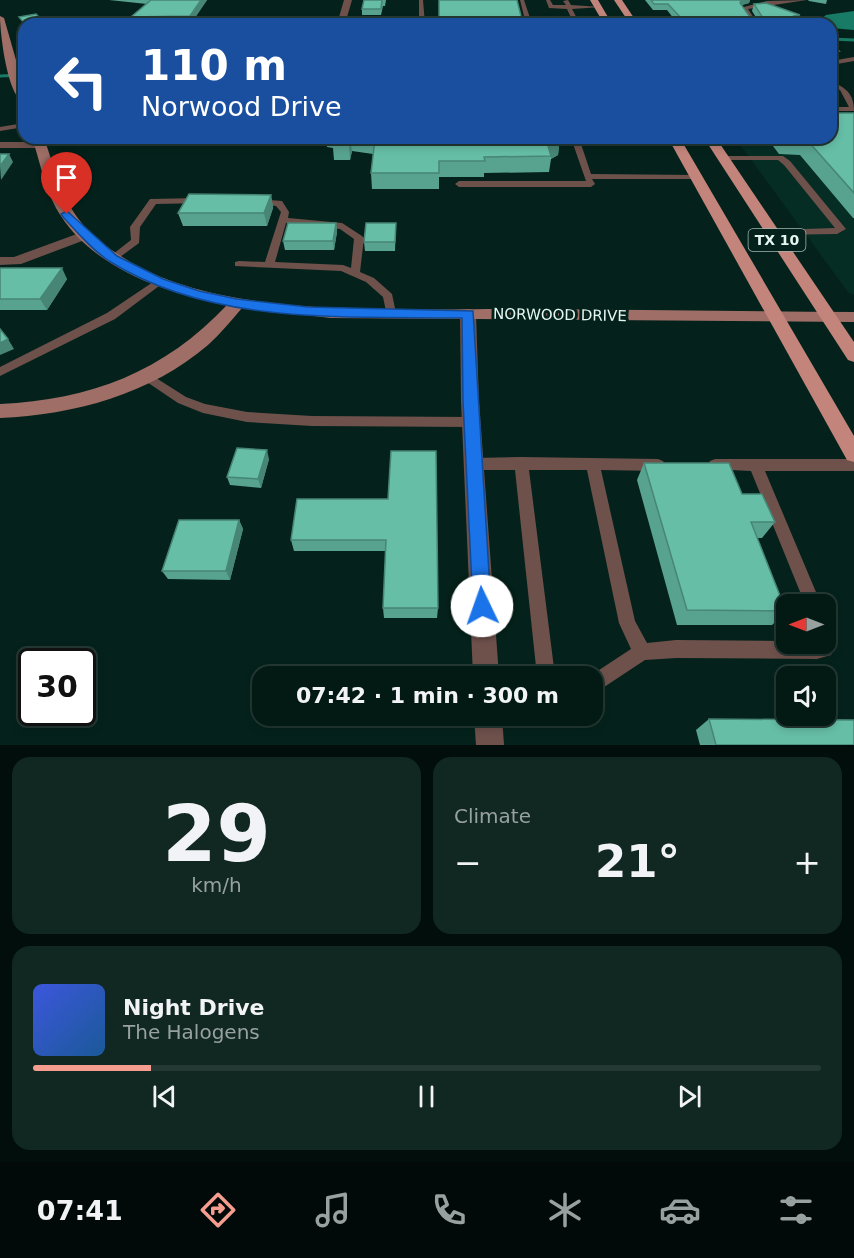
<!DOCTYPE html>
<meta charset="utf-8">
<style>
body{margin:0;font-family:"DejaVu Sans",sans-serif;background:#112722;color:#f1f3f6;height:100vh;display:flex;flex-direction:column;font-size:22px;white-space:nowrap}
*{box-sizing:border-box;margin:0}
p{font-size:20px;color:#97a1a0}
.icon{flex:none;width:33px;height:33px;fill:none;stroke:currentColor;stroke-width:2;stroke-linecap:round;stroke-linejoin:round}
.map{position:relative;height:745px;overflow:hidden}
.sheet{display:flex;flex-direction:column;gap:12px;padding:12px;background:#020e0b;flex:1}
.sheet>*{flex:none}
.banner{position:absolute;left:18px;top:18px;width:819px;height:126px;border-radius:18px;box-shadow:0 3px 9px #0003,0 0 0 2px #243834;background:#1a4fa0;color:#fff;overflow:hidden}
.needle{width:39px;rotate:270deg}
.controls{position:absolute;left:776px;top:594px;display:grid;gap:12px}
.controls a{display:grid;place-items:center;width:60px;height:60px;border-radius:12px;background:#031a14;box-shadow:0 3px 9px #0003,0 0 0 2px #243834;font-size:30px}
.speed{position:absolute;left:18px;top:648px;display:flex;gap:12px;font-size:30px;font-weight:700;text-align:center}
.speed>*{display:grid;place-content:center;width:78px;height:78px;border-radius:50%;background:#031a14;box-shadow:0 3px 9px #0003,0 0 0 2px #243834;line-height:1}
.speed .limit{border:3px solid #111;border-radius:9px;background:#fff;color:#111}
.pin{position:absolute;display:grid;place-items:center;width:51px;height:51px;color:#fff;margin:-62px -26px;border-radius:50% 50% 50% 0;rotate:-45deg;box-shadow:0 0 6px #0007}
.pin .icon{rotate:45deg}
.me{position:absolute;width:66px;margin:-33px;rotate:357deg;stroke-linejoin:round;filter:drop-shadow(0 0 4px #0008)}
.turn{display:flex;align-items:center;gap:21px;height:126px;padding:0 24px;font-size:27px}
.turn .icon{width:78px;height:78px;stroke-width:2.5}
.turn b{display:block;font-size:42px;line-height:51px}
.big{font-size:45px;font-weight:600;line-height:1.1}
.sheet .widget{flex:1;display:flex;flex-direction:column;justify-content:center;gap:9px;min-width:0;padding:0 21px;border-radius:18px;background:#112722}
.sheet .dial{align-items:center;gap:0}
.dial b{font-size:78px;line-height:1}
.song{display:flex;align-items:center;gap:18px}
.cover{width:72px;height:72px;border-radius:9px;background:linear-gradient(135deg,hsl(230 70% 55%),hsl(210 70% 35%))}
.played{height:6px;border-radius:3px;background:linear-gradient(90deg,#f59d8f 15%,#243834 15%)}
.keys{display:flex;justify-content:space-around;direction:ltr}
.heat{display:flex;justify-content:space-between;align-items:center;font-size:33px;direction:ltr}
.sheet .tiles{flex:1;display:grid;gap:12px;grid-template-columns:1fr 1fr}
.widget:last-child{grid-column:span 2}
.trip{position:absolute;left:252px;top:666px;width:351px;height:60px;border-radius:18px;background:#031a14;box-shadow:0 3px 9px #0003,0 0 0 2px #243834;font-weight:600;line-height:60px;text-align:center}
.tabs{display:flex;height:96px;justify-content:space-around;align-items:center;background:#010a08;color:#97a1a0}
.tabs .icon{width:42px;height:42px}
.tabs .current{color:#f59d8f}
.tabs b{font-size:27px;color:#f1f3f6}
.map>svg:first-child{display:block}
.built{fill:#052d24}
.water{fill:#187b66}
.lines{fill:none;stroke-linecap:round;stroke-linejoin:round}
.stream{stroke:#187b66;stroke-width:3}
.lane{fill:#6f514c;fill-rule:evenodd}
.street{fill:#6f514c;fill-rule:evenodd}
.secondary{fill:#9f6f67;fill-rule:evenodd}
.primary{fill:#c3857b;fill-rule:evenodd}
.wall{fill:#58a390}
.shaded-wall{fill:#478575}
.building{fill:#66bea7;stroke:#478575;stroke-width:1.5}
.route{fill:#1a73e8;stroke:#114b97;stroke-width:1.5}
.labels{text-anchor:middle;stroke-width:6;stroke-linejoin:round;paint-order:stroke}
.shield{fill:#04221b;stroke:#a2b6b1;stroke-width:1.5}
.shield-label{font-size:14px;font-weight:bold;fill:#e5f6f1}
.street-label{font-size:15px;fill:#e5f6f1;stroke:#04221b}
</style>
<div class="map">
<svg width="854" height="745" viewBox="0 0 854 745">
<rect width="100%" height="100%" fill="#04221b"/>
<!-- built -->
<polygon class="built" points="854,126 854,295 848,292 735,138 831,138"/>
<!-- water -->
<polygon class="water" points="854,11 854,30 831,28 831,24 822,24 819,21 826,15"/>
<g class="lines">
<!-- stream -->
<g class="stream">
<polyline points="831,39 854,40"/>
<polyline points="0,76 24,75"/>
</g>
<!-- lane -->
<g class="lane">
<polygon points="419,0 423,0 425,24 419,24"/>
<polygon points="520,0 524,0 531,21 562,24 526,24"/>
<polygon points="546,0 550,0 553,5 566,5 563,1 568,0 571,5 601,7 572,9 580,24 574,24 567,9 549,8"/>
<polygon points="854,57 854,61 831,65 831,61"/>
<path d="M831,82C846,87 854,94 854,111H831V107H849L840,90L831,86Z"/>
<polygon points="24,123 24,127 0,131 0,127"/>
<polygon points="571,138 579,138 591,174 697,175 701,177 697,179 592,179 595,184 591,187 459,187 455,184 459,181 586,181"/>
<polygon points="720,156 783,156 790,161 846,229 837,234 770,235 770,231 773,230 835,228 784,165 778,160 720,160"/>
<polygon points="200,198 203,199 203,203 156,204 140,227 139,243 116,260 110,260 108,258 131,240 130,227 150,199"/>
<path d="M257,199L282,201L289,212L288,218L342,223L362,236L364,238L360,272L374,278L392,294L396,313L395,316H387L383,297L366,282L341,271L235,266V262L239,261L265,262L281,212L276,206L254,204V200ZM286,223L340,229L354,239L351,268L343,265L275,262Z"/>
<polygon points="159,278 163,279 164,281 163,283 115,319 0,376 0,367 107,313"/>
<polygon points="145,371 186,397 205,404 247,412 312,416 472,417 477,418 478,422 477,426 472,427 312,426 247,422 203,413 178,403 141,378 139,375 141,372"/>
<polygon points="521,457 658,459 663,461 665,465 663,469 658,471 601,470 635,621 647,643 676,640 786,641 786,644 825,644 825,627 831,629 837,642 831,655 817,659 676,658 645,660 592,695 592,676 590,676 631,649 619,623 587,470 529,470 555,676 537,676 515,470 474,470 469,468 467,464 469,460 474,458"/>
<polygon points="715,459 854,459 854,471 765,471 821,604 805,604 751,471 710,469 708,465 710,461"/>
</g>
<!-- street -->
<g class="street">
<polygon points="344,0 352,0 345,24 337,24"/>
<polygon points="807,0 748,9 758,24 750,24 740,8 767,1"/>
<polygon points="0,142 41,142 47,145 41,148 0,148"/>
<polygon points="85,231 90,232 92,235 90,238 21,264 0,265 0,257 14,257"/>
<polygon points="468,309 474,310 476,314 479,401 499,676 473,676 461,401 460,314 462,310"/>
<polygon points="474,716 502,716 504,745 476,745"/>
</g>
<!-- secondary -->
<g class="secondary">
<path d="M0,16L4,18L24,88V103C7,96 0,33 0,16Z"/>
<path d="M32,138H44C64,196 68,223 124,258C223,322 408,308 523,309C634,310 744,311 854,312V322L331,318L242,308C231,321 220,334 208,345C151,394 74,415 0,418V404C90,400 164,372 227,305C164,293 89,267 56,208C44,186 40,161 32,138Z"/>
</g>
<!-- primary -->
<g class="primary">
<polygon points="590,0 598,0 612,24 604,24"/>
<polygon points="614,0 622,0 638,24 630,24"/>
<polygon points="668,138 680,138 854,436 854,462 847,460"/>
<polygon points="704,138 716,138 854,342 854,362 848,360"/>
</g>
</g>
<!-- wall -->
<g class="wall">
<polygon points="109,0 207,0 192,22 133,24 131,17 147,4"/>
<polygon points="364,0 386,0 385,6 383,6 381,15 362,15 362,9"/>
<polygon points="645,0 750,0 749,3 742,5 752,20 757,19 752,11 754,4 798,18 806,24 678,24 667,10 653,10"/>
<polygon points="808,0 827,0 826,4 809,1"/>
<polygon points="831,44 839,51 836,58 831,58"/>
<polygon points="854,113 854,218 853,218 800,155 779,154 767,138 831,138"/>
<polygon points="326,138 560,138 558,155 551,159 549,172 484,173 484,177 439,177 439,189 372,189 371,173 373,154 352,151 350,160 334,160 333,148 327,147"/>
<polygon points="271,195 273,208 267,226 183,226 178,213"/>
<polygon points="336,223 337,232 334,250 285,250 283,241"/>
<polygon points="396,223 395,251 365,251 364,242"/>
<polygon points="0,268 67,279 47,310 0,310"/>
<polygon points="269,459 261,488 230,485 227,477"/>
<polygon points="644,463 742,494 775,522 762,538 757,538 786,610 786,612 772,625 677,625 637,480"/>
<polygon points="388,499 438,608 437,618 384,618 383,608 386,551 294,551 291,540"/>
<polygon points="239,520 243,529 230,580 168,579 162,571"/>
<polygon points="709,719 854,745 700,745 696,730"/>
</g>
<!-- shaded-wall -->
<g class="shaded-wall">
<polygon points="201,0 207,0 192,22 190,16"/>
<polygon points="741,0 750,0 749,3 739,6"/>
<polygon points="350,138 352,151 350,160 349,145"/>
<polygon points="560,139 558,155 551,159 551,156 548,146"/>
<polygon points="9,154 13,162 1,180 0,166"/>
<polygon points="271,195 273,208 267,226 264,213"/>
<polygon points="336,223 337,232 334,250 333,241"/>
<polygon points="62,268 67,279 47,310 40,299"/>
<polygon points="8,339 14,349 0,355 0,343"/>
<polygon points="267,450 269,459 261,488 258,479"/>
<polygon points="239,520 243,529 230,580 226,571"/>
</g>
<!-- building -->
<g class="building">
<polygon points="151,0 201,0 190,16 131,17"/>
<polygon points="364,0 382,0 381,9 362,9"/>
<polygon points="439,0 517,0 523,24 439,24"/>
<polygon points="651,0 741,0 740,3 752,20 763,18 754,4 766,3 800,15 793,16 799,18 806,24 690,24 686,19 682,19 668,4 654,4"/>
<polygon points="36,14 45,24 25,24 19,17"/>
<polygon points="831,44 839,51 831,51"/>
<polygon points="831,113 854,113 854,193 807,140 786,139 785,138 831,138"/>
<polygon points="334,138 350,138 349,145 332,145"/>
<polygon points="369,138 560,138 560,139 548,146 551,156 484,157 485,161 439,161 439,173 371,173 375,139"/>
<polygon points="0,154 9,154 0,166"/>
<polygon points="189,194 271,195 264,213 178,213"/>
<polygon points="288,223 336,223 333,241 283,241"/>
<polygon points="366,223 396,223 395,242 364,242"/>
<polygon points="0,268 62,268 40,299 0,299"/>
<polygon points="0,329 8,339 0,343"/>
<polygon points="237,448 267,450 258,479 227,477"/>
<polygon points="391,451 436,451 438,608 383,608 386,540 291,540 297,499 388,499"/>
<polygon points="644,463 729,463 742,494 762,494 775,522 751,522 786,611 687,610"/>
<polygon points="179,520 239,520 226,571 162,571"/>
<polygon points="709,719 854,720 854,745 716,745"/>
</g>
<!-- route -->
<path class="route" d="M67,211L117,256L163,279L199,291L237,299L308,307L473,311L491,606L489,612L482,615L475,612L473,606L463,401L462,318C345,316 213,326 109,261C91,249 77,232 63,217L61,214Z"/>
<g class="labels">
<!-- shield labels -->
<rect class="shield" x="748.5" y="229" width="57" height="22" rx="4.5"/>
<g class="shield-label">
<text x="777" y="245">TX 10</text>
</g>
<!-- street labels -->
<g class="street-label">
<text transform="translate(560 315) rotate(1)" y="5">NORWOOD DRIVE</text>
</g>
</g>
</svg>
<div class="controls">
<a><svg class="needle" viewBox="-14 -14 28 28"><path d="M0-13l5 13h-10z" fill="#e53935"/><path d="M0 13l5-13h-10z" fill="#97a1a0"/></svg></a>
<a><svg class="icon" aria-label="sound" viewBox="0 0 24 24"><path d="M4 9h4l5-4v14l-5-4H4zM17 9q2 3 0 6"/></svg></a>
</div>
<div class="speed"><div class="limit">30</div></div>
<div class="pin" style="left:67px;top:214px;background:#d93025"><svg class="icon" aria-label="arrive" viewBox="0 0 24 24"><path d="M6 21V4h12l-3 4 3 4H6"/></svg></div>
<svg class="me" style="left:482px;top:606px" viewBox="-20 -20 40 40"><circle r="19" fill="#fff"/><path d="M0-13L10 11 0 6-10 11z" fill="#1a73e8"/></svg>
<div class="trip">07:42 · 1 min · 300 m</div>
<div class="banner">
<div class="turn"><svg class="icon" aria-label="left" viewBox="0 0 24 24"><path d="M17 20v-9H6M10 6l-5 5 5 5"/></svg><div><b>110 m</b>Norwood Drive</div></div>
</div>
</div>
<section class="sheet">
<div class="tiles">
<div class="widget dial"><b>29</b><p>km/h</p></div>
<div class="widget"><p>Climate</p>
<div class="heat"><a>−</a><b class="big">21°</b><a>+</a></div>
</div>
<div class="widget">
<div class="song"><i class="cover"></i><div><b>Night Drive</b><p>The Halogens</p></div></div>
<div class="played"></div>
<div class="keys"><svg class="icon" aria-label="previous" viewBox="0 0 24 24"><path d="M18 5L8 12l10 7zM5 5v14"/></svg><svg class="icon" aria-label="pause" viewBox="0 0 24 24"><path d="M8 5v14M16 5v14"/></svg><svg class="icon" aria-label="next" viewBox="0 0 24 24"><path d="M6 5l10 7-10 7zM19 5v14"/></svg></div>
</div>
</div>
</section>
<nav class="tabs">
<b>07:41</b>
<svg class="icon current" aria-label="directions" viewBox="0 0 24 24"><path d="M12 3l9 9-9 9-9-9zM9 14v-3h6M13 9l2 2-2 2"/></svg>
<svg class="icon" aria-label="music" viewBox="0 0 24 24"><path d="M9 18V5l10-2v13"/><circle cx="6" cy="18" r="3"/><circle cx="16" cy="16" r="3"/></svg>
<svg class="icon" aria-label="phone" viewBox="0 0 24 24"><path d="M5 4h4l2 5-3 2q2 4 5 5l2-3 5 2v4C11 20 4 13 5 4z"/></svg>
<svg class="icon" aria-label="climate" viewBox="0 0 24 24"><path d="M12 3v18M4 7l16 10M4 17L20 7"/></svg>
<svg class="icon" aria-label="car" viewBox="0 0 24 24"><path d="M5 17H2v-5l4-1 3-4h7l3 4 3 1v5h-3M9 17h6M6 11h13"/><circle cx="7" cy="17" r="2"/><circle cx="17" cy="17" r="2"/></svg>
<svg class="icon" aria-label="filters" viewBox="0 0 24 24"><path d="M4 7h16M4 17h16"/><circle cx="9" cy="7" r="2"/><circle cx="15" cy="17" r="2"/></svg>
</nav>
